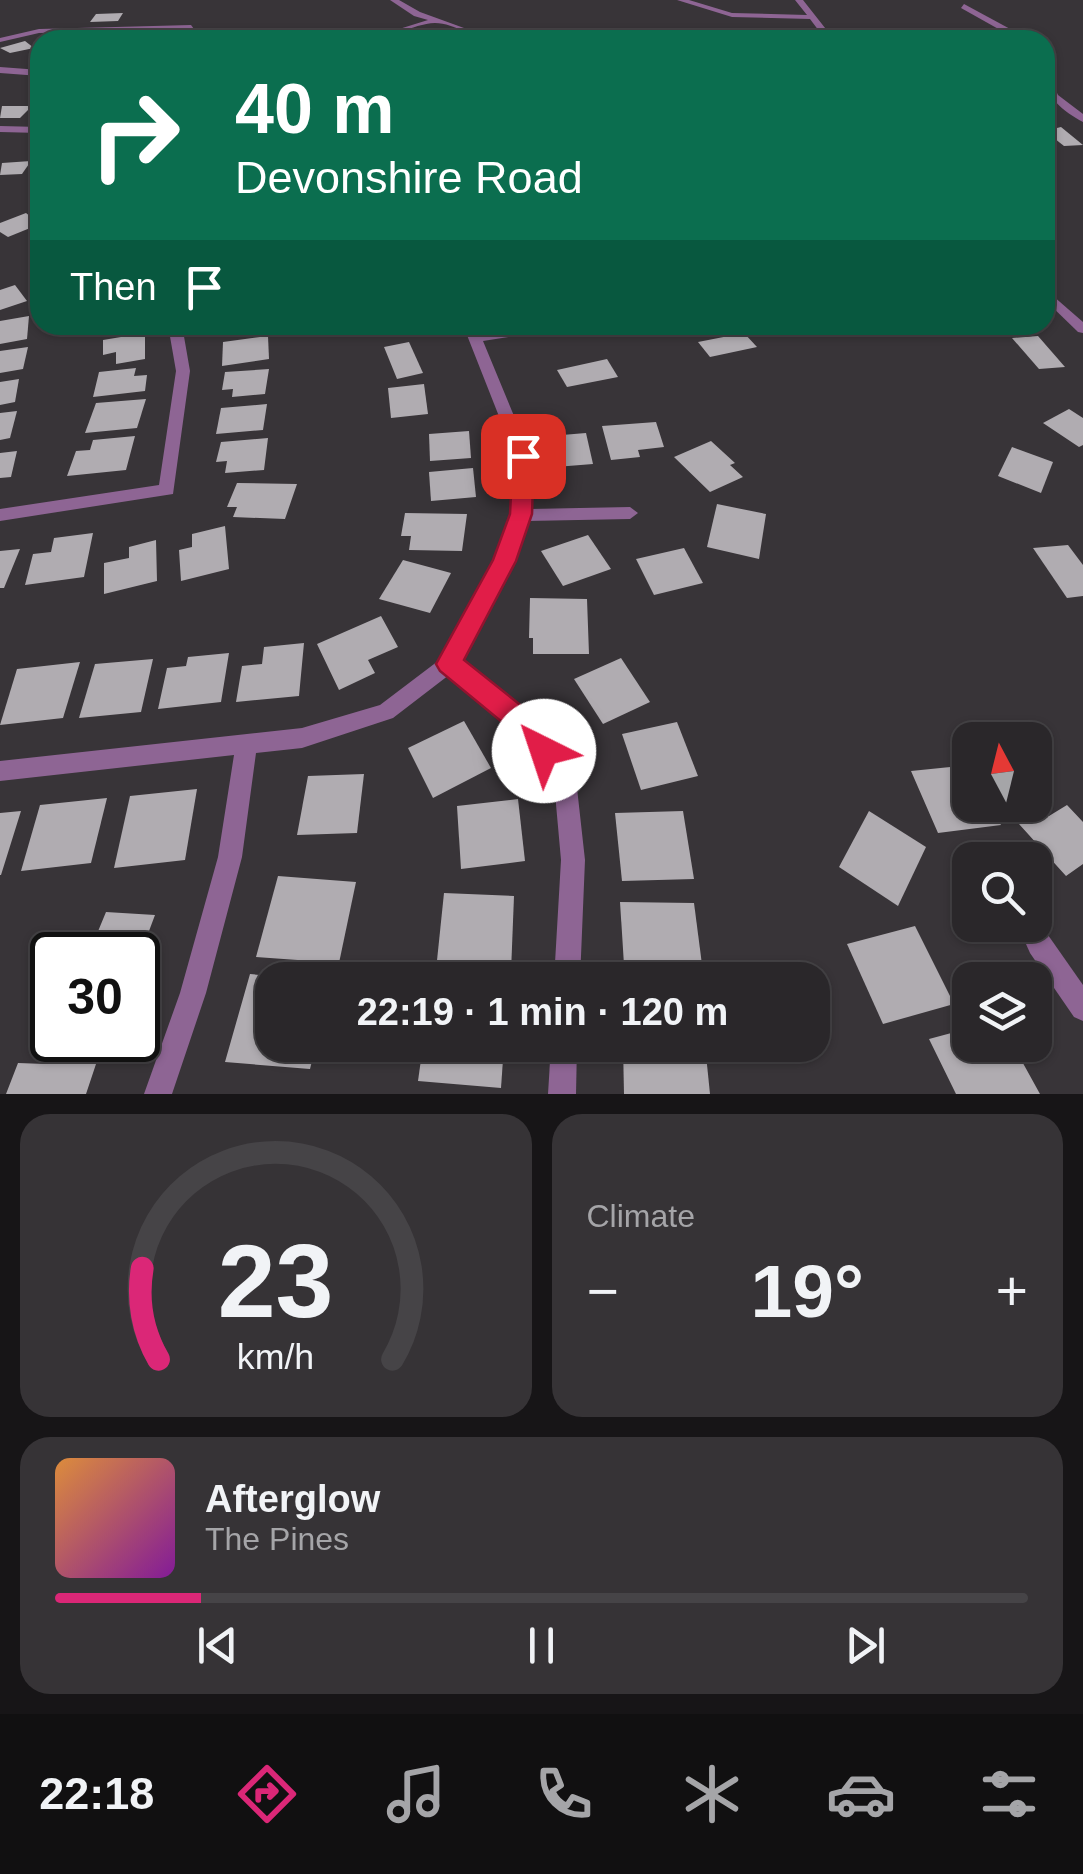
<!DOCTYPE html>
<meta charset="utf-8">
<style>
body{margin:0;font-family:Arial,sans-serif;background:#363336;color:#f1f3f6;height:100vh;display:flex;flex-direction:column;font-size:38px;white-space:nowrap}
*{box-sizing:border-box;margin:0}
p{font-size:32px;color:#a5a5a8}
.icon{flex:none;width:55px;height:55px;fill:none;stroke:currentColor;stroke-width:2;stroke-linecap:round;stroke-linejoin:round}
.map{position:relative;height:1094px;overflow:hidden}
.details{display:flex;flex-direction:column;gap:20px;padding:20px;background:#171517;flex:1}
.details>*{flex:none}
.hud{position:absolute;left:30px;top:30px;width:1025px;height:305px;border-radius:30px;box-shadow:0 2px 8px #0004,0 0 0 2px #464447;background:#0b6e4f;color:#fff;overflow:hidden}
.needle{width:65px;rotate:353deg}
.fabs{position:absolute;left:952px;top:722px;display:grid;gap:20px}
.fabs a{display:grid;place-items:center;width:100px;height:100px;border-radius:20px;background:#2a272a;box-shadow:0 2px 8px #0004,0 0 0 2px #464447;font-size:50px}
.speed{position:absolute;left:30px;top:932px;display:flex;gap:20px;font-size:50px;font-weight:700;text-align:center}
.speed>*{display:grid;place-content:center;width:130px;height:130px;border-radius:50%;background:#2a272a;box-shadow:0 2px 8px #0004,0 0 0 2px #464447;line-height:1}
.speed .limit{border:5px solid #111;border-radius:15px;background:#fff;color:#111}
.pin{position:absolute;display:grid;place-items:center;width:85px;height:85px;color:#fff;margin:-42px;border-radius:20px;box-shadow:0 5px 15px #0006}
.me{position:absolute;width:110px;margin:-55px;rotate:319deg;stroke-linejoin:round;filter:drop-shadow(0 0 8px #0008)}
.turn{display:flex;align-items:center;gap:35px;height:210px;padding:0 40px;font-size:45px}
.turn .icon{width:130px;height:130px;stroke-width:2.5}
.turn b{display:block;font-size:70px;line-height:85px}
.then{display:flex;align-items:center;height:95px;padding:0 40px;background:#0003;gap:20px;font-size:38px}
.big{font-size:75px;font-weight:800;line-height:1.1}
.details .card{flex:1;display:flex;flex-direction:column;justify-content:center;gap:15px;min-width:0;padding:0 35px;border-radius:30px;background:#363336}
.details .dial{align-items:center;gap:0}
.dial svg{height:260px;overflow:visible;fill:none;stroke:#464447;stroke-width:7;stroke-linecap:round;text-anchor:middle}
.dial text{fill:#f1f3f6;stroke:none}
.song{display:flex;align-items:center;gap:30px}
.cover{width:120px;height:120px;border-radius:15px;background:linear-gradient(135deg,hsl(30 70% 55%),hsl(290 70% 35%))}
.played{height:10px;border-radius:5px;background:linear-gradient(90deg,#db2777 15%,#464447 15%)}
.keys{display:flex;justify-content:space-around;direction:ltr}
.heat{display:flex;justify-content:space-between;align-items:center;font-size:55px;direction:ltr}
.details .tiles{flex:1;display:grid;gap:20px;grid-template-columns:1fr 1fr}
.card:last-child{grid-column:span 2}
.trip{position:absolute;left:255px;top:962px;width:575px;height:100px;border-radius:30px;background:#2a272a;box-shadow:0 2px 8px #0004,0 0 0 2px #464447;font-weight:800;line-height:100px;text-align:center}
.menu{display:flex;height:160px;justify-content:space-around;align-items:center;background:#111011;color:#a5a5a8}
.menu .icon{width:70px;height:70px}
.menu .current{color:#db2777}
.menu b{font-size:45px;color:#f1f3f6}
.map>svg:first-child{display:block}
.building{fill:#b0acb1}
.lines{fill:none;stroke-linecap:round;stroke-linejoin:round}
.minor{fill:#8e6594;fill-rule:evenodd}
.route{fill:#e11d48;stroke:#92132f;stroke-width:2.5}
</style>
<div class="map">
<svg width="1083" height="1094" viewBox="0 0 1083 1094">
<rect width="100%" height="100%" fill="#383438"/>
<!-- building -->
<g class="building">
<polygon points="123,13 118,21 90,22 96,14"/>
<polygon points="25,41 34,48 10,53 0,48"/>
<polygon points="2,106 32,106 20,118 0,118"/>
<polygon points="1061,127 1083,145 1064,146 1045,131"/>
<polygon points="31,161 22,174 0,175 2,163"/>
<polygon points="26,213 40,224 8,237 0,232 0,223"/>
<polygon points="15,285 27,301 0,310 0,290"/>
<polygon points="29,316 27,339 0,344 0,321"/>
<polygon points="219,325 255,325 257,329 222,337"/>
<polygon points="777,325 822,325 793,337"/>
<polygon points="145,333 145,359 116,364 116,352 103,355 103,340"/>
<polygon points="744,333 757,347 710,357 698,342"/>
<polygon points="268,336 269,359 222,366 223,342"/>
<polygon points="1038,336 1065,367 1039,369 1012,338"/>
<polygon points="409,342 423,373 397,379 384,347"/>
<polygon points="28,347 23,369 0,373 0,351"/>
<polygon points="607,359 618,377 567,387 557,370"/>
<polygon points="136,368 134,376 147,375 145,391 93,397 99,372"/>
<polygon points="269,369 265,394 232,397 233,389 222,390 225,372"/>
<polygon points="19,379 15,402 0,405 0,382"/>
<polygon points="424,384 428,414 391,418 388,388"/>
<polygon points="146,399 137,428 85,433 96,403"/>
<polygon points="267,404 263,430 216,434 221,408"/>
<polygon points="1069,409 1083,418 1083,445 1079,447 1043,423"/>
<polygon points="17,411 10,438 0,440 0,413"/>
<polygon points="656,422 664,447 638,450 640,457 611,460 602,426"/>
<polygon points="469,431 471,458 430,461 429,434"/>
<polygon points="586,433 593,464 543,468 538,437"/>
<polygon points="135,436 126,470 67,476 76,451 90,450 93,440"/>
<polygon points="268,438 264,470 225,473 227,461 216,462 221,442"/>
<polygon points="711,441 735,463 730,465 743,477 710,492 674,457"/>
<polygon points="1012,447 1053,462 1041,493 998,476"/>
<polygon points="17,451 11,477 0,478 0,453"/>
<polygon points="473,468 476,497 431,501 429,472"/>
<polygon points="237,483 297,484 285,519 233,517 237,507 227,507"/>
<polygon points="717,504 766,514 759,559 707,547"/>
<polygon points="405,513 467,514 462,551 409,550 411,536 401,536"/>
<polygon points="225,526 229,569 181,581 179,550 192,547 192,534"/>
<polygon points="93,533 84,577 25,585 33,554 51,552 54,538"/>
<polygon points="588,535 611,569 563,586 541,551"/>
<polygon points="156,540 157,581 104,594 104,563 129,558 129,547"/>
<polygon points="1068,545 1083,565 1083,596 1067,598 1033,548"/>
<polygon points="684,548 703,583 654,595 636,559"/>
<polygon points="20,549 4,588 0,588 0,551"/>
<polygon points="403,560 451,573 430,613 379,599"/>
<polygon points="530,598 587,599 589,654 533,654 533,638 529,638"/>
<polygon points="381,616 398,647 368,660 375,673 339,690 317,644"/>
<polygon points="304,643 299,696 236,702 242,666 262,664 264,647"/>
<polygon points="229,653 221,702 158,709 167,668 186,666 188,657"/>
<polygon points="621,658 650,702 603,724 574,679"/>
<polygon points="153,659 141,712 79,718 95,664"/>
<polygon points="80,662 63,718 0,725 17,669"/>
<polygon points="464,721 491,768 433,798 408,748"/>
<polygon points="677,722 698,776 641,790 622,734"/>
<polygon points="970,765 970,805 990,805 1001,825 938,833 911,771"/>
<polygon points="364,774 357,833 297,835 308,776"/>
<polygon points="197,789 185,860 114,868 130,796"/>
<polygon points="107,798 91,863 21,871 40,805"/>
<polygon points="518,799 525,861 461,869 457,806"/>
<polygon points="1067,805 1083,822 1083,864 1066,876 1019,824 1043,810 1049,816"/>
<polygon points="21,811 1,875 0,875 0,813"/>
<polygon points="683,811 694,879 622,881 615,813"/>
<polygon points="869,811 926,847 898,906 839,867"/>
<polygon points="278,876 356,882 339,963 256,957"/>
<polygon points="444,893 514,896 511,972 436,970"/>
<polygon points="620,902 694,903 704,980 625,980"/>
<polygon points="106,912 155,915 140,955 65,955 71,940 94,941"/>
<polygon points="915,926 954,1004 883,1024 847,944"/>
<polygon points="250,974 282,977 272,980 272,1045 316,1045 310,1069 225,1062"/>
<polygon points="970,1028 970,1045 1013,1045 1040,1094 956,1094 929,1039"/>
<polygon points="54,1040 104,1040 86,1094 6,1094 18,1063 45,1064"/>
<polygon points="423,1045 504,1045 501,1088 418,1081"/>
<polygon points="623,1045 705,1045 710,1094 624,1094"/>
</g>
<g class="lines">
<!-- minor -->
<g class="minor">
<path d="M390,0H399L420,12L497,40C475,40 455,23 435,23C412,24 389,40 364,40L428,20L414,16Z"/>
<polygon points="677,0 689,0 732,13 807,15 795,0 803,0 829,33 822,35 810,19 732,17"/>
<polygon points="964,4 1027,38 1028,40 1018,40 961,8"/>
<polygon points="191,25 194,29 39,33 0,42 0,38 39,29"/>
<polygon points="0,67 40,70 40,76 0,73"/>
<path d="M1045,73L1049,76L1058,95L1083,114V122C1063,111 1045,98 1045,73Z"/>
<polygon points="0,126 40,127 40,133 0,132"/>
<polygon points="1045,289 1083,322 1083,333 1078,332 1045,300"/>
<polygon points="168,325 182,325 190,371 173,494 0,521 0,509 159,485 176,371"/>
<polygon points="463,325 477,325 480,333 532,325 565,325 558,329 483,341 531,457 530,509 630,507 638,513 630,519 527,521 513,561 460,661 531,716 576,779 585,860 580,980 554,980 561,860 554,782 517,730 449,675 393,718 302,748 256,753 242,857 206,993 172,1094 144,1094 180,993 218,857 234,755 0,781 0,761 302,728 380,705 442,658 495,561 513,515 515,457"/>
<polygon points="1039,931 1048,935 1083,985 1083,1021 1074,1017 1030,953 1026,944 1030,935"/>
<polygon points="551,1045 577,1045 576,1094 548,1094"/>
</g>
</g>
<!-- route -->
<polygon class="route" points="523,450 534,456 532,514 516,561 464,660 533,715 558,751 554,760 544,764 535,760 514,732 440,671 436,664 493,560 510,514 513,456"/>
</svg>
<div class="fabs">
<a><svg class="needle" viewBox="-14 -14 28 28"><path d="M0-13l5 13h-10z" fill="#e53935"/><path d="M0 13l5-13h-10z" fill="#a5a5a8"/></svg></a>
<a><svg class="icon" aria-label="search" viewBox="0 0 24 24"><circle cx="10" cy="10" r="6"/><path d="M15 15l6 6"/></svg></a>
<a><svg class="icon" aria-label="layers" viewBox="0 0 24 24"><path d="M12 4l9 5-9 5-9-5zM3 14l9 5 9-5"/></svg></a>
</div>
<div class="speed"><div class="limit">30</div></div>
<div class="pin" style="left:523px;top:456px;background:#d93025"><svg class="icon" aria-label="arrive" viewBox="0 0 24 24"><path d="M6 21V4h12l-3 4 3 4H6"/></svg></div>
<svg class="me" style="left:544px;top:751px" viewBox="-20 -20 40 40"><circle r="19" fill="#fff"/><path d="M0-13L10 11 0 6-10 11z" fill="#e11d48"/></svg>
<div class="trip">22:19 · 1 min · 120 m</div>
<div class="hud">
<div class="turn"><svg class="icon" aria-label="right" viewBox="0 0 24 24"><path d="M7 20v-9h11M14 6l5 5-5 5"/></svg><div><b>40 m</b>Devonshire Road</div></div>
<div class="then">Then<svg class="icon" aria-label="arrive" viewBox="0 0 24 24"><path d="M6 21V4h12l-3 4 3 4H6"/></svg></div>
</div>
</div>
<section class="details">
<div class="tiles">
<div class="card dial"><svg viewBox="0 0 100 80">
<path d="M14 69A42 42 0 1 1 86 69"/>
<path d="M14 69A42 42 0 0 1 9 41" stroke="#db2777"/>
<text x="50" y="56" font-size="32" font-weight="700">23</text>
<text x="50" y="72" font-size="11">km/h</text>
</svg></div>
<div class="card"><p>Climate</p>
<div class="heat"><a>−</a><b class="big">19°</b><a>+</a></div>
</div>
<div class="card">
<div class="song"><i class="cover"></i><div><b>Afterglow</b><p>The Pines</p></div></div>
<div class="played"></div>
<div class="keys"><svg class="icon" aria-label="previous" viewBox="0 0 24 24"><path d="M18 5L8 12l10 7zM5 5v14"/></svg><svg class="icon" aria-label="pause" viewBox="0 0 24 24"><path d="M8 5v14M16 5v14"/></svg><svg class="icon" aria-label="next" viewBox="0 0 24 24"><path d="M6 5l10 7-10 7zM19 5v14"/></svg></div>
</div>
</div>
</section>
<nav class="menu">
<b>22:18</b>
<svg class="icon current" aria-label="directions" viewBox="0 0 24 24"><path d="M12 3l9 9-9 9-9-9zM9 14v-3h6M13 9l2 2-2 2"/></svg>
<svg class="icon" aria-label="music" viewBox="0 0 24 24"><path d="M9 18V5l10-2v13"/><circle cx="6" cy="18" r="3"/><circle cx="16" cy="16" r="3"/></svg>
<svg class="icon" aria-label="phone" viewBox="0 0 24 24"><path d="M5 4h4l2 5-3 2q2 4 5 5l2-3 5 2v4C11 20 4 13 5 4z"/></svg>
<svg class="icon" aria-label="climate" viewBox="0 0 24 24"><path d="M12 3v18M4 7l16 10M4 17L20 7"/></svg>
<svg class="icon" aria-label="car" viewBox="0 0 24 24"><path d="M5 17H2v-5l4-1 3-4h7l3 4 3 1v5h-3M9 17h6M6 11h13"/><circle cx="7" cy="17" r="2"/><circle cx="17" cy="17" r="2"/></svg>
<svg class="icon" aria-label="filters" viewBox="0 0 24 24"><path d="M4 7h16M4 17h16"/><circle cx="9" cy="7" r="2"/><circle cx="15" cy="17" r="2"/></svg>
</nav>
